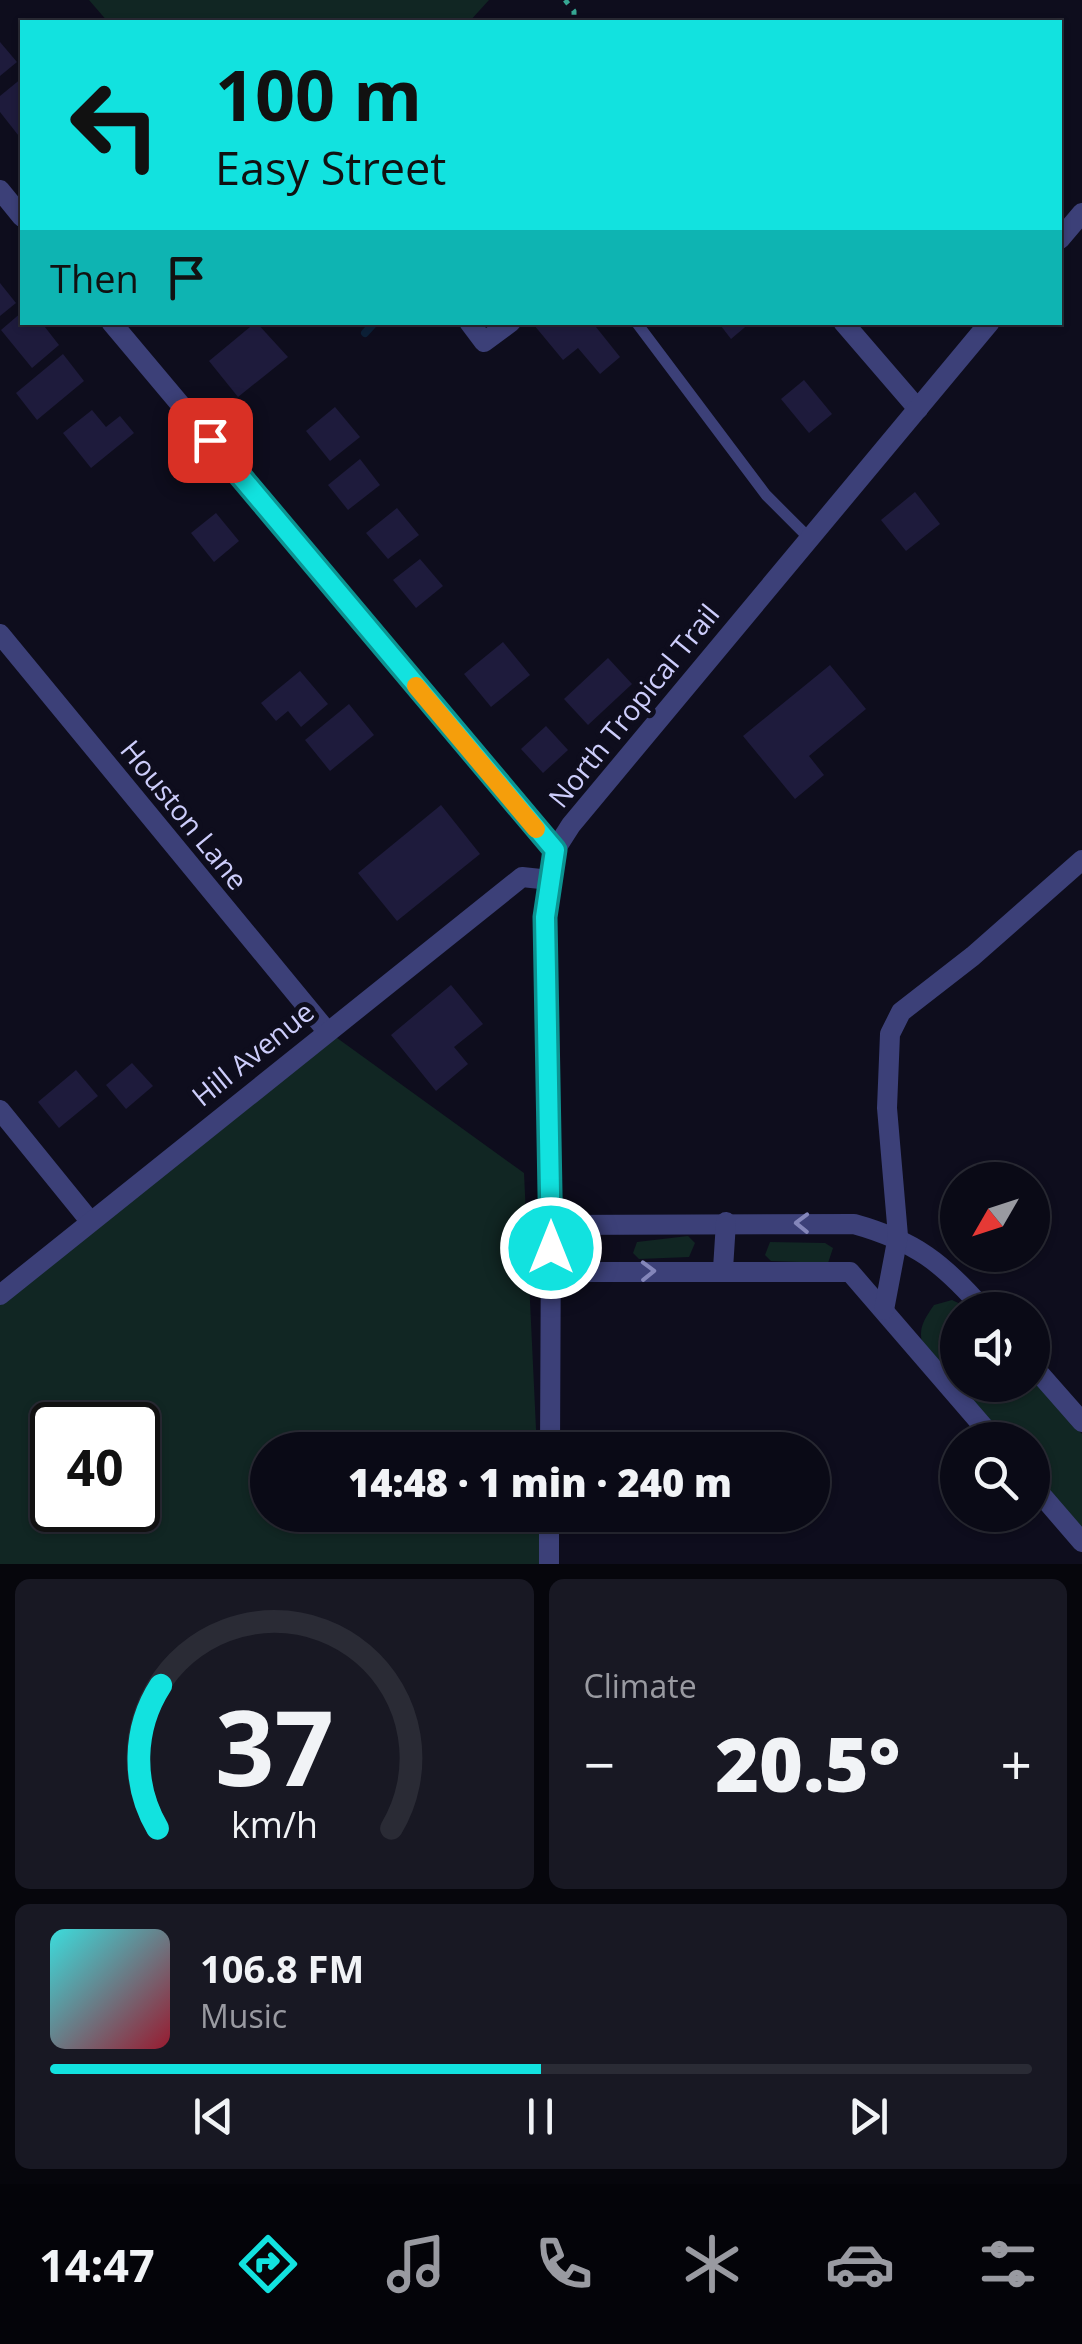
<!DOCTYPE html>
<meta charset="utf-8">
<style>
body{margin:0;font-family:"Open Sans",sans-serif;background:#181823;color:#f1f3f6;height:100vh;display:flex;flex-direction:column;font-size:38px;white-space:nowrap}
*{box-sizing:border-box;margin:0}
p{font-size:32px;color:#999aa1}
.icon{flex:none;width:55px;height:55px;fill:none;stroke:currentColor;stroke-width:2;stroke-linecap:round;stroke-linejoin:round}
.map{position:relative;height:1564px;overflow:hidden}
.panel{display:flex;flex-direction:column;gap:15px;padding:15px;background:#06060c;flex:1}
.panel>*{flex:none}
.guide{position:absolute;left:20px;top:20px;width:1042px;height:305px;border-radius:0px;box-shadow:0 2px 8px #0004,0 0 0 2px #2a2b35;background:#12e2df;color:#111;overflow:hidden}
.needle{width:65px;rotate:231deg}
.fabs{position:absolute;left:940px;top:1162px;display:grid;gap:20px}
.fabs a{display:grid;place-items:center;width:110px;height:110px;border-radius:50%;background:#0a0a16;box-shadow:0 2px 8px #0004,0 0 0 2px #2a2b35;font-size:50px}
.speed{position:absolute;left:30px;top:1402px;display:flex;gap:20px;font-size:50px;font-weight:700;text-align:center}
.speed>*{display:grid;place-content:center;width:130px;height:130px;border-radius:50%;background:#0a0a16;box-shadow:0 2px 8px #0004,0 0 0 2px #2a2b35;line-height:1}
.speed .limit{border:5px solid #111;border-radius:15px;background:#fff;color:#111}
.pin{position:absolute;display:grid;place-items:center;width:85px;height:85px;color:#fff;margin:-42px;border-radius:20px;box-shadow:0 5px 15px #0006}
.me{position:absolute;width:110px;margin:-55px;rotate:0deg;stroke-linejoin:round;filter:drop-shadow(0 0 8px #0008)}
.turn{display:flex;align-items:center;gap:35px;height:210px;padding:0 30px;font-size:45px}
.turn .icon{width:130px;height:130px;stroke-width:2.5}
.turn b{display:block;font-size:70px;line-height:85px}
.then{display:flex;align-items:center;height:95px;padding:0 30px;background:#0003;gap:20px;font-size:38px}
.big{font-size:75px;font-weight:800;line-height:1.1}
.panel .tile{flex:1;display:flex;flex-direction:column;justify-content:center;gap:15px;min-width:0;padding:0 35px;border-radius:15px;background:#181823}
.panel .dial{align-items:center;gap:0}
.dial svg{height:260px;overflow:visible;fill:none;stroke:#2a2b35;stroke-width:7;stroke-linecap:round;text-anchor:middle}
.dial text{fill:#f1f3f6;stroke:none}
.song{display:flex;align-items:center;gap:30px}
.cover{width:120px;height:120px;border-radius:15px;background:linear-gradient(135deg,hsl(180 70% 55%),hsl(350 70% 35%))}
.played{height:10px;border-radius:5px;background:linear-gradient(90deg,#12e2df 50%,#2a2b35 50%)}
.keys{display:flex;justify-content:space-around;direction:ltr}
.heat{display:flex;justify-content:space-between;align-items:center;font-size:55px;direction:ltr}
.panel .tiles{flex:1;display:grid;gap:15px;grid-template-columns:1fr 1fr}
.tile:last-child{grid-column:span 2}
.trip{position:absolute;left:250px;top:1432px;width:580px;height:100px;border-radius:50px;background:#0a0a16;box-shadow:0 2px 8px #0004,0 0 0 2px #2a2b35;font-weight:800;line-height:100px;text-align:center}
.tabs{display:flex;height:160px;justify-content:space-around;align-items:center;background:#040409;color:#999aa1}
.tabs .icon{width:70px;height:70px}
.tabs .on{color:#12e2df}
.tabs b{font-size:45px;color:#f1f3f6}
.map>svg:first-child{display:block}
.green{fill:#112623;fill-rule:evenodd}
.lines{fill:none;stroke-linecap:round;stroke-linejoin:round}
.stream{stroke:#0c2037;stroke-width:8}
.building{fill:#1e1b3c}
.path{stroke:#36a692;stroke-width:5;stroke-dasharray:5 8;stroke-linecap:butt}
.service{stroke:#3c4078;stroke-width:11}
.minor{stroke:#3c4078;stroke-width:20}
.tertiary{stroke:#3c4078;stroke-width:20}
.oneway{stroke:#8486ba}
.route-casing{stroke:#0c9391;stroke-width:25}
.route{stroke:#12e2df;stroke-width:18}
.slow{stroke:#f59e0b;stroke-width:18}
.labels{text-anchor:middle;stroke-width:10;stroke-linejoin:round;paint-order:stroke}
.street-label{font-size:28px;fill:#cdcdfb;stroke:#0e0d1d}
</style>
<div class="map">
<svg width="1082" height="1564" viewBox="0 0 1082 1564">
<rect width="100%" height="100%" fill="#0e0d1d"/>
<!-- green -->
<g class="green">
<polygon points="89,0 489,0 469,22 108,22"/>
<path d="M326,1030L524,1173L537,1450H268V1515H540L543,1564H0V1296ZM52,1425H138V1510H52Z"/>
<polygon points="688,1236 695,1243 689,1257 639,1259 633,1253 637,1242"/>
<polygon points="770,1242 825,1243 833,1248 828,1263 771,1261 765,1255"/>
<path d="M952,1300L973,1310H958V1385H1032L1033,1378L1082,1434V1532L1033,1475L1032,1440H1002L924,1349C917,1330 923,1321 934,1305Z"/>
</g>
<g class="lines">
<!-- stream -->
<polyline class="stream" points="365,333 375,322"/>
</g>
<!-- building -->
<g class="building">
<polygon points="0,42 17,62 0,76"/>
<polygon points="22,78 22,140 0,112 0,96"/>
<polygon points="0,283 16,303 0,316"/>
<polygon points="22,312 22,322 41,322 59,345 32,368 1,330"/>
<polygon points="256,322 288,357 238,397 209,361"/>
<polygon points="538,322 592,322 620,357 600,374 578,348 563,360 534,325"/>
<polygon points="718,322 751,322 731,339"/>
<polygon points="63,354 84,381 37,420 16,393"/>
<polygon points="804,380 832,414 809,433 781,399"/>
<polygon points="335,407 360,437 330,461 306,431"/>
<polygon points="92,410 106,427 120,416 134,433 91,468 63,433"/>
<polygon points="360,459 380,485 348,510 328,485"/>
<polygon points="915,492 940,524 906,551 881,520"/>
<polygon points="397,508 419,535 388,559 366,533"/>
<polygon points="216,513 239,541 214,562 191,533"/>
<polygon points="420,559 443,586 416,608 393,580"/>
<polygon points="503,642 530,675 491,707 464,674"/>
<polygon points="608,658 632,684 588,725 564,699"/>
<polygon points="830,665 866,709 809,756 824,775 795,799 743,736"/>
<polygon points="300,671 328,704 301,727 288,711 276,721 261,703"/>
<polygon points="349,704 374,735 330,771 305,740"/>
<polygon points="546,726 568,750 543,773 521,749"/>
<polygon points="441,805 480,854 397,921 358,873"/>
<polygon points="451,985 483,1024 454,1047 468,1064 436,1091 391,1035"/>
<polygon points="132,1063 153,1086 126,1109 106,1085"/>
<polygon points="76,1070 98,1096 59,1128 38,1102"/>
</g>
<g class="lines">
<!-- path -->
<polyline class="path" points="565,0 574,11 574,22"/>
<!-- service -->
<polyline class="service" points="636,322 766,495 809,538"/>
<!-- minor -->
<g class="minor">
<polyline points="0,190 22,217"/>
<polyline points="111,322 555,850"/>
<polyline points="469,322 484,342 511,322"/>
<polyline points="843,322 918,409"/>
<polyline points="0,634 326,1030"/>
<polyline points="0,1110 90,1221"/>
<path d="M551,1225L854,1224C915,1241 943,1263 984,1310"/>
<polyline points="723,1269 726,1222"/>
<polyline points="551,1272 850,1272 995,1440"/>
<polyline points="0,1295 522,877 550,880"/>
<polyline points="884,1310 898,1236 887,1108 890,1034 901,1012 973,956 1082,860"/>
<polyline points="1032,1365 1082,1422"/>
<polyline points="1032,1484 1082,1542"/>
</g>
<!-- tertiary -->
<g class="tertiary">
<polyline points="1060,239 1082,213"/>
<polyline points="550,1450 551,1225 545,917 555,850 571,825 990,322"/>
<polyline points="549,1564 549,1515"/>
</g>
</g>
<!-- one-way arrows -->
<defs><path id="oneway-chevron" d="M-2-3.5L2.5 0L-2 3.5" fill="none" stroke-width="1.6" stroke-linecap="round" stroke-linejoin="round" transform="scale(2.5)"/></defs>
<g class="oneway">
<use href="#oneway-chevron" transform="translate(802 1223) rotate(-179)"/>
<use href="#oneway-chevron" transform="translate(648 1271) rotate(-1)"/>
</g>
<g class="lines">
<!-- route casing -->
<g class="route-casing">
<polyline id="route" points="210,440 555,850 545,917 551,1248"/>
</g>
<!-- route -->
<use href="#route" class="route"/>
<!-- slow -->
<polyline class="slow" points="416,686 536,829"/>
</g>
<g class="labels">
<!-- street labels -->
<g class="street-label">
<text transform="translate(634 706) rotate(-51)" y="10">North Tropical Trail</text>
<text transform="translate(184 815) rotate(51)" y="10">Houston Lane</text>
<text transform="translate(253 1054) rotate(-39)" y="10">Hill Avenue</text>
</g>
</g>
</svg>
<div class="fabs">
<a><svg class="needle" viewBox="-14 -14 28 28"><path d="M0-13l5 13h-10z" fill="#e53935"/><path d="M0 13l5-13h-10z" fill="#999aa1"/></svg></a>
<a><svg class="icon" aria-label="sound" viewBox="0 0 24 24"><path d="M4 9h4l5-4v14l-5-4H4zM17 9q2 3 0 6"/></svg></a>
<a><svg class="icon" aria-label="search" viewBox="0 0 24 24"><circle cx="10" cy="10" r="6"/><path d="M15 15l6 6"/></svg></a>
</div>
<div class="speed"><div class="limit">40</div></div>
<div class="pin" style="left:210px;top:440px;background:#d93025"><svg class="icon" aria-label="arrive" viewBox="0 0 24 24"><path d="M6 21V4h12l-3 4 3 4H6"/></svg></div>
<svg class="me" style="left:551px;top:1248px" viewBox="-20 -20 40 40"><circle r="17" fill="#12e2df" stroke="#fff" stroke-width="3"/><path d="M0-11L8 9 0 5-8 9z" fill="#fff"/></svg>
<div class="trip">14:48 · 1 min · 240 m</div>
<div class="guide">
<div class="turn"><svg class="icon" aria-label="left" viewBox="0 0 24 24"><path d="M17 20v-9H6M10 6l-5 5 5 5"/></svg><div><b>100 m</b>Easy Street</div></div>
<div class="then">Then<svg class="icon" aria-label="arrive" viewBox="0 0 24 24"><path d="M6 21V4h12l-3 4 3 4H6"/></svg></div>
</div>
</div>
<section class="panel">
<div class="tiles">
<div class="tile dial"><svg viewBox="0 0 100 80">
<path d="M14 69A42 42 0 1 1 86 69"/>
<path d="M14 69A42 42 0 0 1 15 25" stroke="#12e2df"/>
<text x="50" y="56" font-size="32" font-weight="700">37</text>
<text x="50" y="72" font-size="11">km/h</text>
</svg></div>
<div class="tile"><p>Climate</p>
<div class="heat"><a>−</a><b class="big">20.5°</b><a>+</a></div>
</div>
<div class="tile">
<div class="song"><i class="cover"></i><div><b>106.8 FM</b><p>Music</p></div></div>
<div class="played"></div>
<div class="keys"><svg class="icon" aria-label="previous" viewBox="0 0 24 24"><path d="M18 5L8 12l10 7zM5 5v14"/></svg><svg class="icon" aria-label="pause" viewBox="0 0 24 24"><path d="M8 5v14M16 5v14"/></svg><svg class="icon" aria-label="next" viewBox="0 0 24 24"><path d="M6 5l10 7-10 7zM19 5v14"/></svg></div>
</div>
</div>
</section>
<nav class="tabs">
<b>14:47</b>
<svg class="icon on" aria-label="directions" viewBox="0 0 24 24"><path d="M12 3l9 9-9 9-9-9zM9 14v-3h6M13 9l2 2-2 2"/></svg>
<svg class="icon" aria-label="music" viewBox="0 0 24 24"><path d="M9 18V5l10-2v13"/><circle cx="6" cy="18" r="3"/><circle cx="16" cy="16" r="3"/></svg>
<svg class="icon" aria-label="phone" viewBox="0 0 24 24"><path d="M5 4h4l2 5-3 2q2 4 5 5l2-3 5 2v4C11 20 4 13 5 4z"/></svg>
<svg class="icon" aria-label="climate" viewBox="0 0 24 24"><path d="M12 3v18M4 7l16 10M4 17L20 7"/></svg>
<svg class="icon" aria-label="car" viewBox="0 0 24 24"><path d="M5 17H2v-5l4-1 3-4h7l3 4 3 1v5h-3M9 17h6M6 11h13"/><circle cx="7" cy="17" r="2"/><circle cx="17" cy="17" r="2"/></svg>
<svg class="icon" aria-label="filters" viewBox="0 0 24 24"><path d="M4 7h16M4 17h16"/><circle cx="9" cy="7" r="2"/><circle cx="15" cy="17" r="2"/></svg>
</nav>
